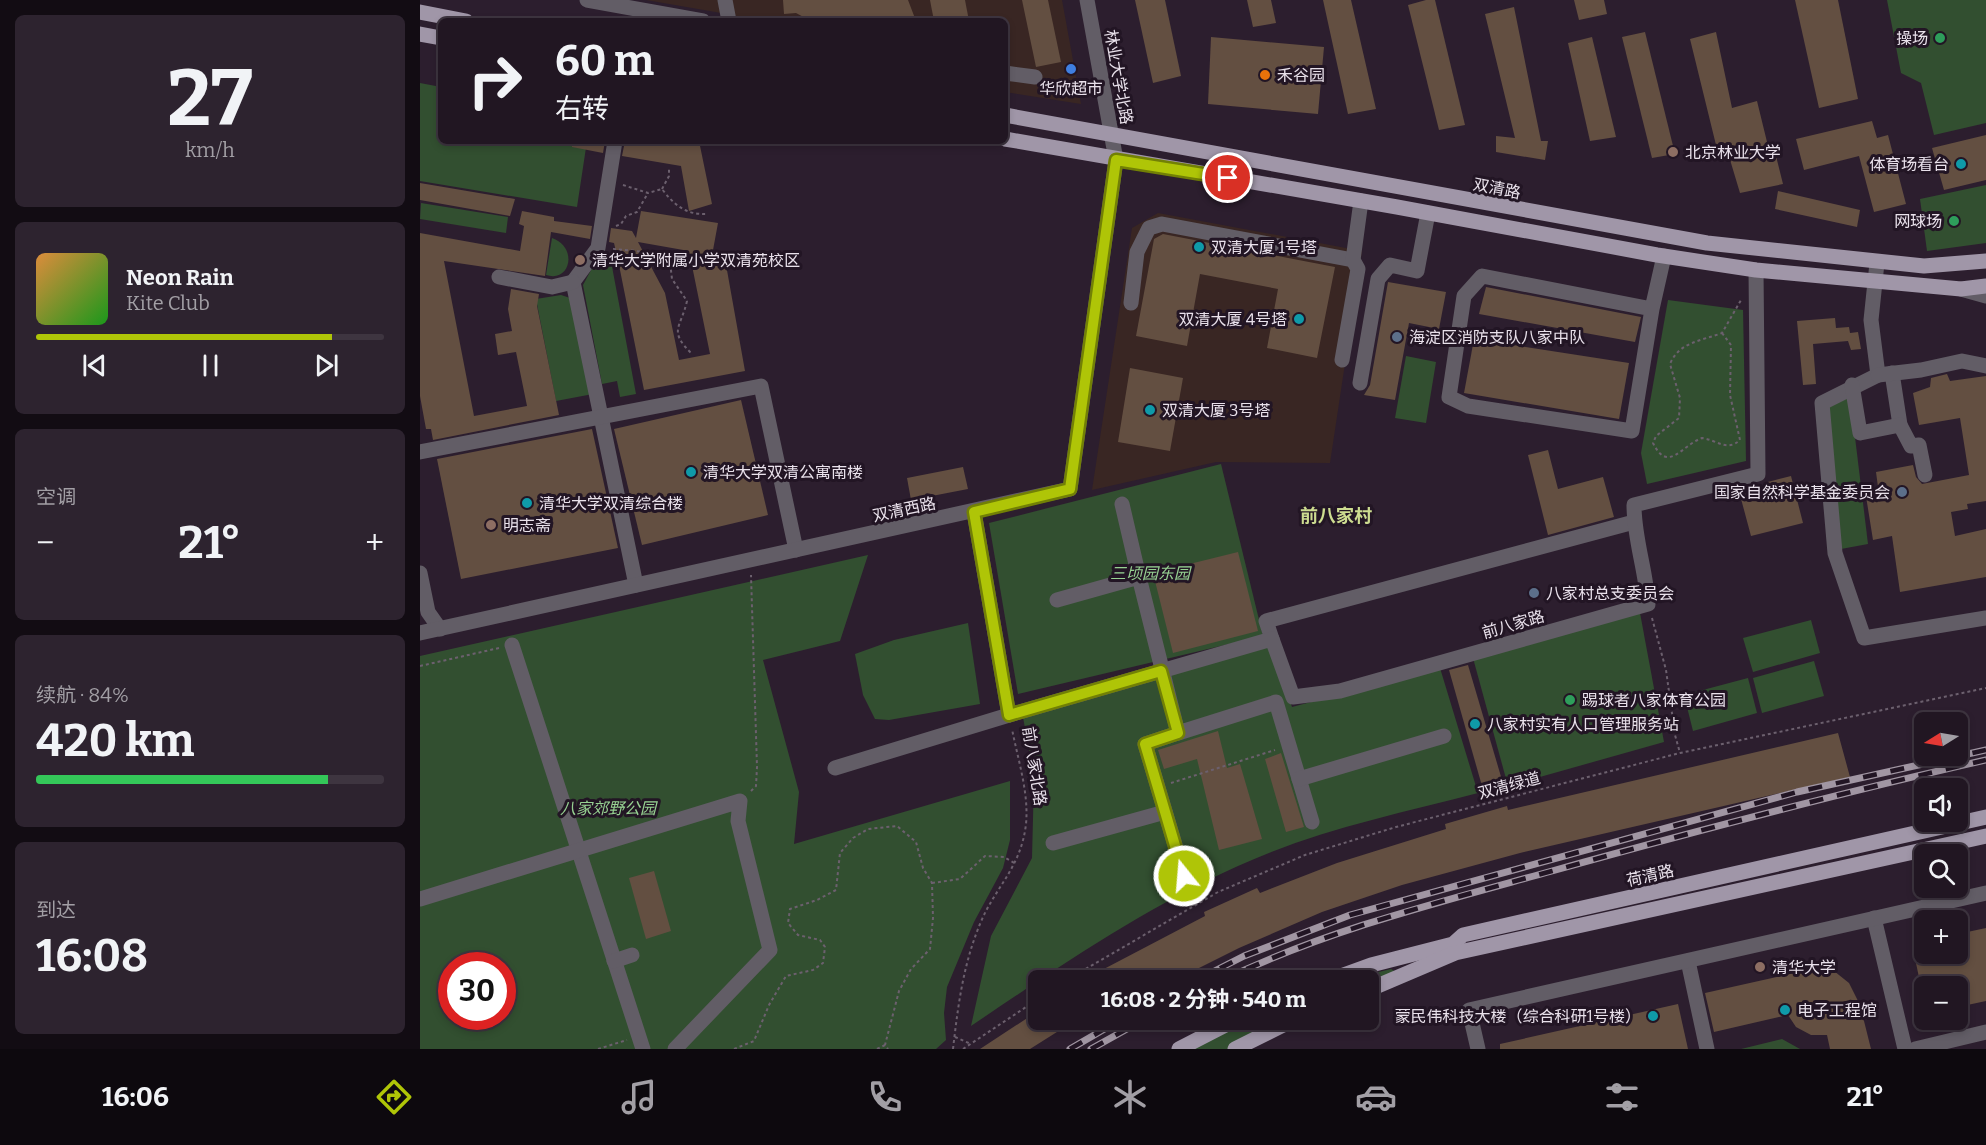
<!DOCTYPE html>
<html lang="zh">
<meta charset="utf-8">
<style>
body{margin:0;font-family:Bitter,"Noto Sans SC",serif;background:#2d232f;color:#f1f3f6;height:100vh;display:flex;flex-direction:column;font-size:22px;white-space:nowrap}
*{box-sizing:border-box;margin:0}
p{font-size:20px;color:#a29fa5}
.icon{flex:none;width:33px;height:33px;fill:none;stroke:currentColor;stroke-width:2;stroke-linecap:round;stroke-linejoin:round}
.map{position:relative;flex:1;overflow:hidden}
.side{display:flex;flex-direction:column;gap:15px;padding:15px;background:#120c13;width:420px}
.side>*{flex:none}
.guide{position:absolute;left:18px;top:18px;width:570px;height:126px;border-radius:9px;box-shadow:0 3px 9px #0003,0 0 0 2px #3e3540;background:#211622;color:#f1f3f6;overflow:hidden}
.needle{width:39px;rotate:259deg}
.controls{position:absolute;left:1494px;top:712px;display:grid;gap:12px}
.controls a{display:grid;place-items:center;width:54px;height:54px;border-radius:9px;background:#211622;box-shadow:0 3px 9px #0003,0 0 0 2px #3e3540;font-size:30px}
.speed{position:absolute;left:18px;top:952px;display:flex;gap:12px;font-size:30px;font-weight:700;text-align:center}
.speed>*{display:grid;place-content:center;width:78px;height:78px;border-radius:50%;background:#211622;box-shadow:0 3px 9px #0003,0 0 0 2px #3e3540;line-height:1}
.speed .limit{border:9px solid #d22;background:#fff;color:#111}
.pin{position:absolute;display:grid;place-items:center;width:51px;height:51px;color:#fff;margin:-26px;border:3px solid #fff;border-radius:50%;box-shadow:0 2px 6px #0007}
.me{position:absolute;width:66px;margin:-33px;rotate:343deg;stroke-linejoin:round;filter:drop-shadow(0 0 4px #0008)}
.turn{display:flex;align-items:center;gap:21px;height:126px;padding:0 18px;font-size:27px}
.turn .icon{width:78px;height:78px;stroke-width:2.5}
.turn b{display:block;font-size:42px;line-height:51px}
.big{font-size:45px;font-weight:700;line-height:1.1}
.side .card{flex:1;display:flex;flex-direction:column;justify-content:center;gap:9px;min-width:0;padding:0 21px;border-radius:9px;background:#2d232f}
.side .dial{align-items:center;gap:0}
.dial b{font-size:78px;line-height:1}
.song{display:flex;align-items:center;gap:18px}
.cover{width:72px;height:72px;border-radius:9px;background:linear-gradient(135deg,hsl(30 70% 55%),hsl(120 70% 35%))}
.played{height:6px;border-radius:3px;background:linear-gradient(90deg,#afc507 85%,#3e3540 85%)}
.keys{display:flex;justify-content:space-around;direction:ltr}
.heat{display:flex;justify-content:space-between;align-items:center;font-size:33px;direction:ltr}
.charge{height:9px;border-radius:4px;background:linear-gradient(90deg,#34c759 84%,#3e3540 0)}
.trip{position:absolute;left:608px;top:970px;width:351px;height:60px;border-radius:9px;background:#211622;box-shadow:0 3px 9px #0003,0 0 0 2px #3e3540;font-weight:700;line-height:60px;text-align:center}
.dock{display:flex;height:96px;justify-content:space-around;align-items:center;background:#0d090e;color:#a29fa5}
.dock .icon{width:42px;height:42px}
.dock .active{color:#afc507}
.dock b{font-size:27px;color:#f1f3f6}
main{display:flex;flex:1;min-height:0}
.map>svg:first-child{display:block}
.commercial{fill:#392623}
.green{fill:#324f30;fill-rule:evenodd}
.building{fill:#634f41;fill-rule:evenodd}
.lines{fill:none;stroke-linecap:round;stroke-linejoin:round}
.path{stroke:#6c606e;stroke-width:2;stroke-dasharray:3 3;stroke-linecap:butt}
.minor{stroke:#625d66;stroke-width:15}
.major{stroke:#a096a8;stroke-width:15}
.rail-casing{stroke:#a196a3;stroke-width:7}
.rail{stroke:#221524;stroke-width:4.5;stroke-dasharray:14;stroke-linecap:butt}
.route-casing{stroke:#728005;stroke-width:15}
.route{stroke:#afc507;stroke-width:10}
.leisure-dot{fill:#2e9e5b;stroke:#221524;stroke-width:2}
.shop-dot{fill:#3f7fe0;stroke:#221524;stroke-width:2}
.food-dot{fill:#e8710a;stroke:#221524;stroke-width:2}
.education-dot{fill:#8d6e63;stroke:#221524;stroke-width:2}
.culture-dot{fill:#0f9aa8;stroke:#221524;stroke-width:2}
.service-dot{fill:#5c6f8a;stroke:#221524;stroke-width:2}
.labels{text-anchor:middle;stroke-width:6;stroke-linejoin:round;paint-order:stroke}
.poi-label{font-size:16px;fill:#e9e1eb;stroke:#221524;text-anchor:start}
.street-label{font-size:16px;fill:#e9e1eb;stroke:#221524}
.park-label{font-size:16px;font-style:italic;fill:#97d292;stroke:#221524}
.neighbourhood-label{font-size:18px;font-weight:bold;fill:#cddc90;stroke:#221524}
</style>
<main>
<section class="side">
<div class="card dial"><b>27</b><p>km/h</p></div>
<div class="card">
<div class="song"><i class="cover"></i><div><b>Neon Rain</b><p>Kite Club</p></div></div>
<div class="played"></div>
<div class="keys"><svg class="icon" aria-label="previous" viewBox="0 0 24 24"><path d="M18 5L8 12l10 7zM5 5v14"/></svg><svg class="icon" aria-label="pause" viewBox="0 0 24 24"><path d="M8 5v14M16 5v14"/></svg><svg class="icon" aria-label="next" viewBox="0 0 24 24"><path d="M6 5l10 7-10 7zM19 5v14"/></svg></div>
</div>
<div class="card"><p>空调</p>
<div class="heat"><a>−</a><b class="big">21°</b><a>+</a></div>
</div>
<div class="card"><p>续航 · 84%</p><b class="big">420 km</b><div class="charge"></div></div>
<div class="card"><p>到达</p><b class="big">16:08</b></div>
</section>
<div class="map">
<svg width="1566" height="1049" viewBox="0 0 1566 1049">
<rect width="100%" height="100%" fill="#2c1e2e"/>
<!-- commercial -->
<g class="commercial">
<polygon points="226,0 642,0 661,104 585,92 585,21 318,21 307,14"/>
<polygon points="738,213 942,251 910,463 796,462 672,490 712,228"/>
</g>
<!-- green -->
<g class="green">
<polygon points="1467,0 1566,0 1566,123 1514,135 1501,83 1481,73"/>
<polygon points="0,83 21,87 21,141 167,141 157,207 0,181"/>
<polygon points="1566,185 1566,243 1507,251 1500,199"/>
<polygon points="1,203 88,217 86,233 0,219"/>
<path d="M132,238C158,247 151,283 126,275Z"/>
<polygon points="190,256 216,394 200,397 197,381 182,384 163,285 177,259"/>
<polygon points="141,295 150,298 173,394 136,401 116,299"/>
<polygon points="1248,300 1323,310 1326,461 1227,484 1221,453"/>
<polygon points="986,356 1016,362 1006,423 975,418"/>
<polygon points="1430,396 1448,544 1421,549 1408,405"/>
<polygon points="801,464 843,636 598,694 569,523"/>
<path d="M448,555L420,641L343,660L379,792L374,844L590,781V840L583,868L554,922L527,987L524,1013L526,1040L516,1049H0V656ZM32,966H82V1017H32Z"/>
<polygon points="1220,613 1244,742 1088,786 1053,658"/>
<polygon points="1391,620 1400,653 1333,672 1323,638"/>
<polygon points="548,623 560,704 469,720 455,719 443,695 435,654 474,640"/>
<path d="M851,645L872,707L1020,668L1058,793C977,814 894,831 818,866C723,909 637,968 551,1026L571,936L612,858L614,779L603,717Z"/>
<polygon points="1394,661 1404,696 1342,713 1333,678"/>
<polygon points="1328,678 1337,713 1273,731 1264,695"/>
<polygon points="971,969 976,972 948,987 948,981 922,981"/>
<polygon points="831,1020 866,1020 808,1049 773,1049"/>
<polygon points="1362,1039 1380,1049 1321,1049"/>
</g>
<!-- building -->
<g class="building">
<polygon points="363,0 488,0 496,21 391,21 376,13 364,14"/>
<polygon points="510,0 545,0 549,21 514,21"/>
<polygon points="602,0 628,0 641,62 616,67"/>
<polygon points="715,0 745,0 761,76 733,83"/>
<polygon points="827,0 851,0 856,23 833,27"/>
<polygon points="903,0 931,0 956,109 928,114"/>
<polygon points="1006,0 1015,0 1045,125 1019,130 988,5"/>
<polygon points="1154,0 1184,0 1187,14 1159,20"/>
<polygon points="1375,0 1418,0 1438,99 1399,108"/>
<polygon points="1094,7 1121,141 1128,141 1125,160 1076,152 1076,136 1095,138 1065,14"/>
<polygon points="1225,32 1255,154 1232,158 1202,37"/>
<polygon points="1296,32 1312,108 1337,101 1348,146 1353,144 1363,184 1320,193 1305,143 1296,145 1270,39"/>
<polygon points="791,37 904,47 898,114 788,104"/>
<polygon points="1172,37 1196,137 1170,141 1148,43"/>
<polygon points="1452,121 1457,138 1468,135 1486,204 1454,212 1439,156 1384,170 1376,139"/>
<polygon points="1566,135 1566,180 1524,190 1512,148"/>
<polygon points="152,141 185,141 183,153 152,147"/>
<polygon points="205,141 279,141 292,204 269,211 261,166 202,156"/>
<polygon points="0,183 95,199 90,216 0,200"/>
<polygon points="1358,191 1440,210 1437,227 1355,209"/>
<polygon points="102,211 134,217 134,221 172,226 170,239 131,232 125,276 24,261 54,416 107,406 96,352 78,355 75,334 92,331 88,309 91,289 119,294 117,306 139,415 13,440 11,429 6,429 0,396 0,233 100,251 104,226 99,224"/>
<path d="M221,211L298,223L291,261L305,259L325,371L224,390L198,260L194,243L189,242L191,228L212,231L216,238ZM218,242L269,251L290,354L259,360L245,293Z"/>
<polygon points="743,234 915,267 897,358 847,348 858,289 780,274 767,346 716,336 734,239"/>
<polygon points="968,282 1026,292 1019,329 989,323 975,400 944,395 950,385"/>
<polygon points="1066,287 1221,317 1215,342 1059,314"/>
<polygon points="1415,318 1416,328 1429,327 1430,333 1438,332 1441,349 1431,350 1428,341 1393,344 1396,384 1383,385 1377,321"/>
<polygon points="1054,339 1209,363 1199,419 1044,393"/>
<polygon points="710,368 763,378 750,451 698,442"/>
<polygon points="1527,374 1530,381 1566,376 1566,501 1547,504 1548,509 1531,512 1535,536 1566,529 1566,577 1480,592 1472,536 1453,540 1445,490 1458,487 1456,472 1493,465 1496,477 1502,484 1549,475 1540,418 1499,425 1493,393 1510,387 1511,378"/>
<polygon points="321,400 348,515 222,545 194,429"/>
<polygon points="172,429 198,548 41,579 17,459"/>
<polygon points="1128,450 1138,489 1183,477 1194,517 1128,535 1108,455"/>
<polygon points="543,467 548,489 491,500 487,478"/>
<polygon points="1371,476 1383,523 1331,536 1320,495 1346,489 1344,483"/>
<polygon points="818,552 838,631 753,653 733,573"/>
<polygon points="1048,665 1082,780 1062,786 1029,670"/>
<polygon points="798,731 807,768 820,764 842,839 799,850 777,759 744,769 738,750"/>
<polygon points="1418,733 1430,777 1100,853 982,885 902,912 819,948 753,981 661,981 785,916 784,912 837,888 840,893 917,863 1026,829 1025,824 1087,806 1088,810"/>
<polygon points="861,753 884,827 866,832 845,759"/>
<polygon points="234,871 251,931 226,939 209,878"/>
<polygon points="1566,928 1566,1001 1538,1007 1538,987 1501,987 1492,944 1504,941 1504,954 1538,954 1538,934"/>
<polygon points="1392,969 1414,971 1429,983 1440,1005 1451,1049 1410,1049 1407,1035 1391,1035 1376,1027 1368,1015 1294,1032 1285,993"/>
<polygon points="1258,1004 1268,1049 1080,1049 1080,1044"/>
<polygon points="618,1011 618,1020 656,1020 610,1049 560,1049"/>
</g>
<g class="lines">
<!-- path -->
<g class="path">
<path d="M203,185L228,193L242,189C254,205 266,215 287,214"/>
<polyline points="242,189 249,176 249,167"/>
<polyline points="196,226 201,224 206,216 217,212 228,193"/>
<path d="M193,249L249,254L252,279L267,301C261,328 248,330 271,353"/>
<path d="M1302,333L1311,345L1310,395L1320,440C1307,452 1297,440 1282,438C1262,445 1248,474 1233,443L1236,436L1259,418L1260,398L1250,364C1259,342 1281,341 1302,333L1321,300"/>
<polyline points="1232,618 1246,670 1255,735 1260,753"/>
<polyline points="0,666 79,648"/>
<polyline points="751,783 855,750"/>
<polyline points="331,791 336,786 337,767 331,575"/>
<polyline points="512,883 540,879 565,856 584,857 596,864"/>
<polyline points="645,981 798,892 885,855 976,827 1260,753 1566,688"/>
<polyline points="888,1024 897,1020"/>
<polyline points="535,1037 551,1044"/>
<polyline points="178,1049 207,1040"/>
<polyline points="314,1049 334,1041 349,1005 366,976 393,970 403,963 405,947 400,940 378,935 368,923 370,909 397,900 416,890 420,853 433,838 448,829 477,826 496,842 503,868 512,883 513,918 510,949 491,969 479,991 465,1045 468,1049"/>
<polyline points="457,1049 465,1045"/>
<path d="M533,1049C538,1006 543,965 560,924C575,887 601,868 606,824C609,793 598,760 592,729"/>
<polyline points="543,1049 618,999"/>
</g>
<!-- minor -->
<g class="minor">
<polyline points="167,0 283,21"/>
<polyline points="305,0 309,21"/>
<polyline points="585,73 615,77"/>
<polyline points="195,141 178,248 153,282 216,585"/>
<polyline points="1457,263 1451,320 1458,375 1402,403 1415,553 1444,638 1566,618"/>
<polyline points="79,277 132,287 153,282"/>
<polyline points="1541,289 1566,296"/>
<polyline points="711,303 717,252 729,228 742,224 933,260"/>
<polyline points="1232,309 1212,431 1048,406 1029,397 1044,296 1062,276 1232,309 1244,256"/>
<polyline points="922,360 938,269 933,260 941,201"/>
<polyline points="1472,373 1480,425"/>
<polyline points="1458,375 1501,370 1542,361 1566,366"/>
<polyline points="940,383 958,279 970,265 997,271 1008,213"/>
<polyline points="1432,385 1440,433 1480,425 1491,446 1499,445 1505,475"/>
<polyline points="0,452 341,386 376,550"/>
<polyline points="702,504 719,577"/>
<polyline points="554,512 589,715"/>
<polyline points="0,573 8,612 20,629"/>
<polyline points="637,600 719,577 758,733 856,702 892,822"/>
<polyline points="0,633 650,489 696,160 667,0"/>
<polyline points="852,639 846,621 1214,522"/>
<polyline points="92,645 223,1049"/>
<polyline points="758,733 725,744 764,875"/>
<path d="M415,768L589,715L852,639L873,697L920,691L1228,604C1226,570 1214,539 1214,505L1338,474L1336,270"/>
<polyline points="879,779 1024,736"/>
<polyline points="633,843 745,812"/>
<polyline points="0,899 320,801 318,821 350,950 255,1049"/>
<polyline points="1454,918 1485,1049"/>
<polyline points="194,961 212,955"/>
<polyline points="1268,961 1287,1049"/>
<polyline points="1058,1049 1049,1010 1566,893"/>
<polyline points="1495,1049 1566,1032"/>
</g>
<!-- major -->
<g class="major">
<polyline points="0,12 46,21"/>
<polyline points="0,34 21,38"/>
<polyline points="585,115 1287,243 1504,266 1566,261"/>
<polyline points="585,139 977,207 1237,255 1336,270 1541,289 1566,286"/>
<polyline points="907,981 951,965 1033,944 1043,935 1566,817"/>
<polyline points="948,990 1035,953 1566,836"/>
<polyline points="759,1049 815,1020"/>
<polyline points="815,1049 873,1020"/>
</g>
<!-- rail casing -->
<g class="rail-casing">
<g id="rail">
<polyline points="775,981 824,956 930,915 1377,792 1566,750"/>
<path d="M801,981C906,930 1020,902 1132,871C1276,831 1420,793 1566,760"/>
<polyline points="650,1049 700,1020"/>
<polyline points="671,1049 723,1020"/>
</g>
</g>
<!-- rail -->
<use href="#rail" class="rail"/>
</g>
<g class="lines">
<!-- route casing -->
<g class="route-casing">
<polyline id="route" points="764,876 725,744 758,733 741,671 589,715 554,512 650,489 696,160 808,178"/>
</g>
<!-- route -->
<use href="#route" class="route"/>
</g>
<!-- markers -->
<g class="leisure-dot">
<circle cx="1520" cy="38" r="6"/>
<circle cx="1534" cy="221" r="6"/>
<circle cx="1150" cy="700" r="6"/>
</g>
<circle class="shop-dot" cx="651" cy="69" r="6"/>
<circle class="food-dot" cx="845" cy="75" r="6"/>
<g class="education-dot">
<circle cx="1253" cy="152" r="6"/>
<circle cx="160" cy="260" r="6"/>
<circle cx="71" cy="525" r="6"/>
<circle cx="1340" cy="967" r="6"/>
</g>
<g class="culture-dot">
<circle cx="1541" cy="164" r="6"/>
<circle cx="779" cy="247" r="6"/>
<circle cx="879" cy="319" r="6"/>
<circle cx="730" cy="410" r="6"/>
<circle cx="271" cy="472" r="6"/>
<circle cx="107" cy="503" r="6"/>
<circle cx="1055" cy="724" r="6"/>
<circle cx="1365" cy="1010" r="6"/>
<circle cx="1233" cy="1016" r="6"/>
</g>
<g class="service-dot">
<circle cx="977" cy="337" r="6"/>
<circle cx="1482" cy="492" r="6"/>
<circle cx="1114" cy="593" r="6"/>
</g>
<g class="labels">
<!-- poi labels -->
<g class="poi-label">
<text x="1508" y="44" text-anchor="end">操场</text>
<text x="857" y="81">禾谷园</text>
<text x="651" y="94" text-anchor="middle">华欣超市</text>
<text x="1265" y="158">北京林业大学</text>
<text x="1529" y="170" text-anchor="end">体育场看台</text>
<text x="1522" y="227" text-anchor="end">网球场</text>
<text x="791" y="253">双清大厦 1号塔</text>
<text x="172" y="266">清华大学附属小学双清苑校区</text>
<text x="867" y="325" text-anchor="end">双清大厦 4号塔</text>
<text x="989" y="343">海淀区消防支队八家中队</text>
<text x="742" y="416">双清大厦 3号塔</text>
<text x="283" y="478">清华大学双清公寓南楼</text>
<text x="1470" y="498" text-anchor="end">国家自然科学基金委员会</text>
<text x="119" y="509">清华大学双清综合楼</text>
<text x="83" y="531">明志斋</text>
<text x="1126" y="599">八家村总支委员会</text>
<text x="1162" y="706">踢球者八家体育公园</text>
<text x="1067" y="730">八家村实有人口管理服务站</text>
<text x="1352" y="973">清华大学</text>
<text x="1377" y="1016">电子工程馆</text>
<text x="1221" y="1022" text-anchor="end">蒙民伟科技大楼（综合科研1号楼）</text>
</g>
<!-- street labels -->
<g class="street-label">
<text transform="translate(699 77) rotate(80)" y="6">林业大学北路</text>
<text transform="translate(1077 188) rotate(11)" y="6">双清路</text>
<text transform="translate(484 509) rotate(-12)" y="6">双清西路</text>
<text transform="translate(1093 624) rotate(-16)" y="6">前八家路</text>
<text transform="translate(615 766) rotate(81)" y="6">前八家北路</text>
<text transform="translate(1089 785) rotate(-15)" y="6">双清绿道</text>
<text transform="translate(1230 875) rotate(-13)" y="6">荷清路</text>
</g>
<!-- park labels -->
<g class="park-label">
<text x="730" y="579">三顷园东园</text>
<text x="188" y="814">八家郊野公园</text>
</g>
<!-- neighbourhood labels -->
<g class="neighbourhood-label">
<text x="916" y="522">前八家村</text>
</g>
</g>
</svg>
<div class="controls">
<a><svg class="needle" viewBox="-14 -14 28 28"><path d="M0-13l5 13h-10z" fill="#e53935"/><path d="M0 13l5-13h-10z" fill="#a29fa5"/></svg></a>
<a><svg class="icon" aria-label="sound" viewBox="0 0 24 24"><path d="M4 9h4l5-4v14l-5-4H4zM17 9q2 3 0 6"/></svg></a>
<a><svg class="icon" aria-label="search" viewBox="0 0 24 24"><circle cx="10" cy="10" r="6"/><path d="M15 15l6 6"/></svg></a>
<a>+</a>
<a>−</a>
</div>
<div class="speed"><div class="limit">30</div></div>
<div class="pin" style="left:808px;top:178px;background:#d93025"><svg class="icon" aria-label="arrive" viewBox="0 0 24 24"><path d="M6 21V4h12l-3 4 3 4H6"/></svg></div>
<svg class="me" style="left:764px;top:876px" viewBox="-20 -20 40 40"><circle r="17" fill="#afc507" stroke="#fff" stroke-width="3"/><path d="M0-11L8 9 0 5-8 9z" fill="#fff"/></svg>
<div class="trip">16:08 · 2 分钟 · 540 m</div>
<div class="guide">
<div class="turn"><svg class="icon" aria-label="right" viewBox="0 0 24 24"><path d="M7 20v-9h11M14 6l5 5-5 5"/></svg><div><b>60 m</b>右转</div></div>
</div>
</div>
</main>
<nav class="dock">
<b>16:06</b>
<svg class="icon active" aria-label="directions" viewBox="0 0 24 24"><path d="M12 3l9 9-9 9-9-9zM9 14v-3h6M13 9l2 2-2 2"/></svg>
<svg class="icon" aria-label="music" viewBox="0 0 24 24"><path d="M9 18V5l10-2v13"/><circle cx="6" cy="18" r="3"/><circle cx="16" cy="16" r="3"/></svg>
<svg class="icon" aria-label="phone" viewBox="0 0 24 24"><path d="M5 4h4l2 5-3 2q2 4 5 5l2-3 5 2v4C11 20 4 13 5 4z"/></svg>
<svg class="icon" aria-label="climate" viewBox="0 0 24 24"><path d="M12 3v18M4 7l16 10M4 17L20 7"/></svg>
<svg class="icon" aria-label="car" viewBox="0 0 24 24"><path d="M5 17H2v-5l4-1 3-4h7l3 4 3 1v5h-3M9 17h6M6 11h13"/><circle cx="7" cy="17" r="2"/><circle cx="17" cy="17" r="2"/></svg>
<svg class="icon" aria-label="filters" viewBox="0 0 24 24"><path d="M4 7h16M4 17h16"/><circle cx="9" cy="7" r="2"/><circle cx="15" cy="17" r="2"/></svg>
<b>21°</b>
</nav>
